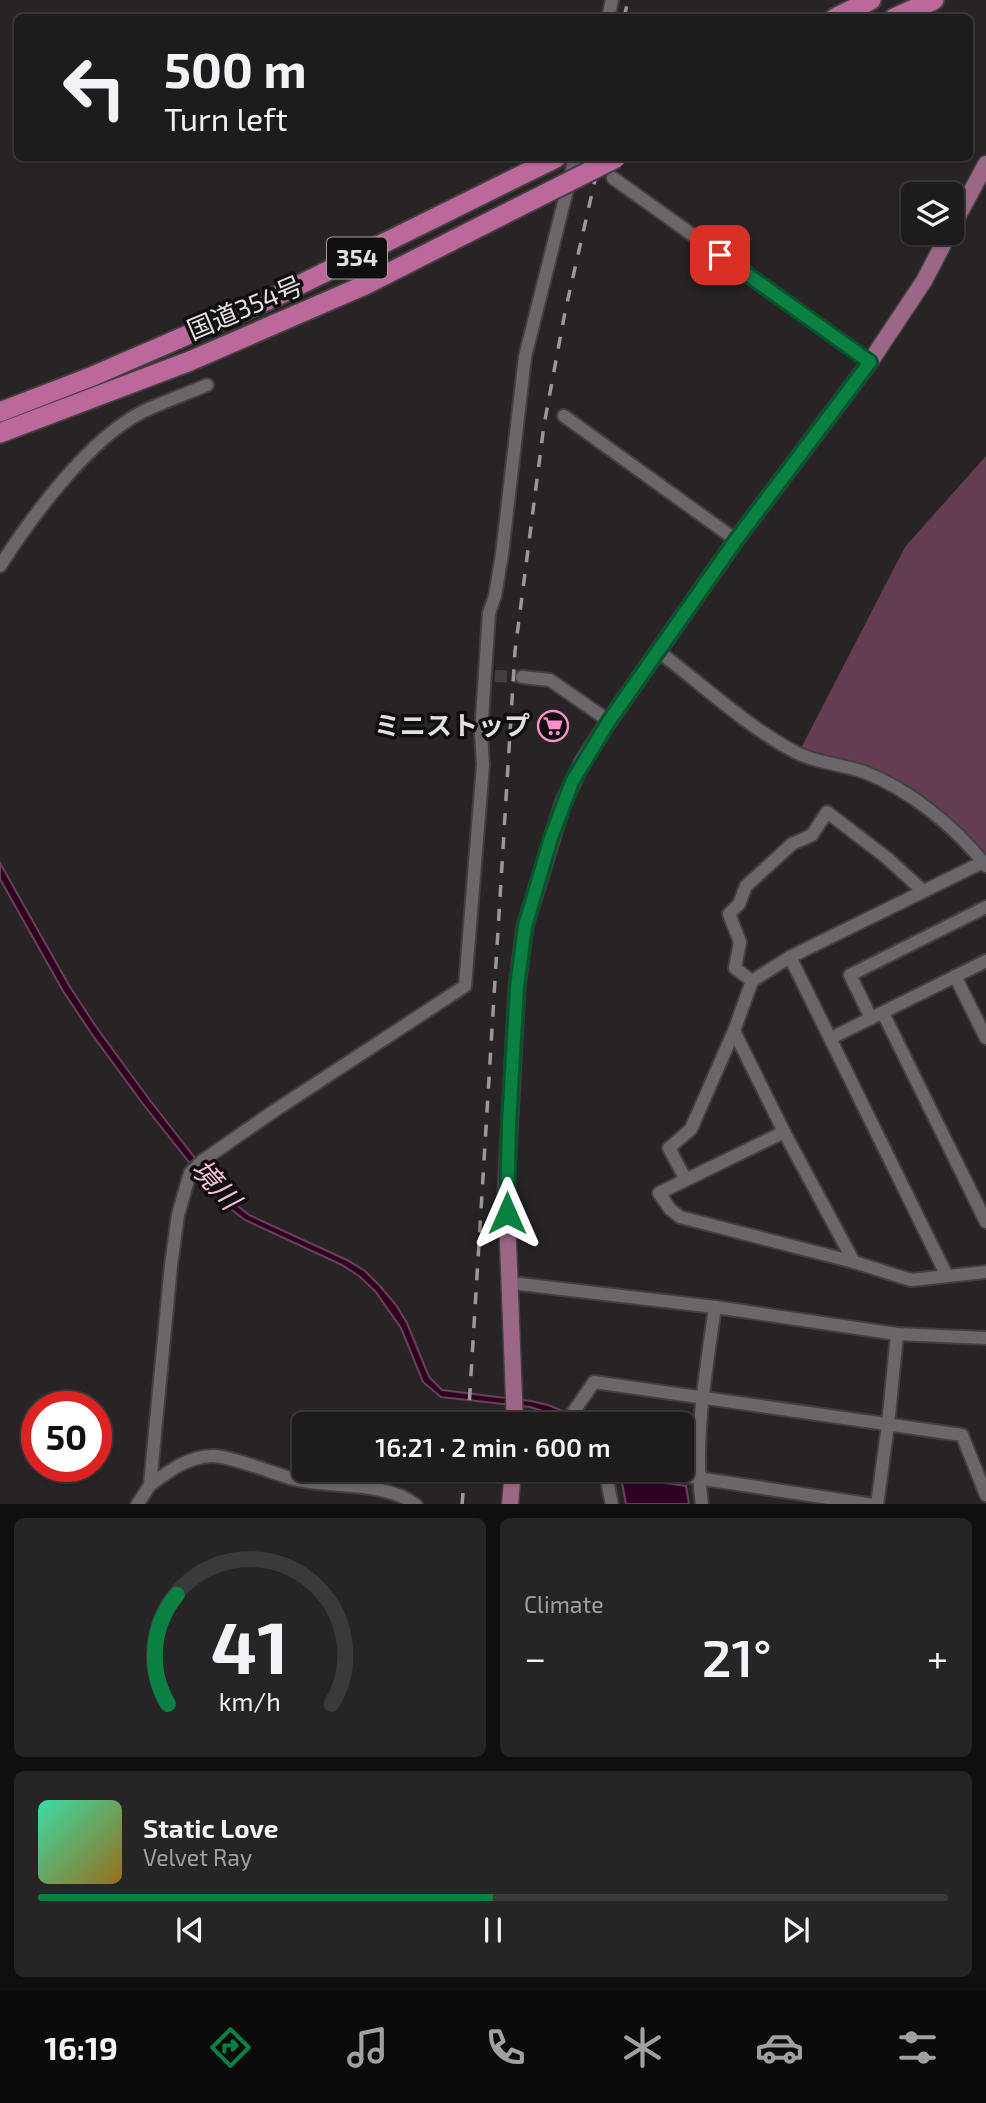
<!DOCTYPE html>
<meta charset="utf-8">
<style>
body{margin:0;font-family:"Exo 2","Noto Sans JP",sans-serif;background:#262425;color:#f1f3f6;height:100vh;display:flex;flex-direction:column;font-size:26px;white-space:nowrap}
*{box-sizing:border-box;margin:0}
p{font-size:23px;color:#a1a1a3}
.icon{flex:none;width:38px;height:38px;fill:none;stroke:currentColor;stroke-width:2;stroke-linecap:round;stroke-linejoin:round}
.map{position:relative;height:1504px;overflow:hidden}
.panel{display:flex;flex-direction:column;gap:14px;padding:14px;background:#100f0f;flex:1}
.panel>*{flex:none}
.top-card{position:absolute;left:14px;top:14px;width:959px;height:147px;border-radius:10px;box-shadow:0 2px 5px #0004,0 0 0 2px #3c393b;background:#1e1b1c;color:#f1f3f6;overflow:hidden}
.tools{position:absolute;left:901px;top:182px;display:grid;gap:14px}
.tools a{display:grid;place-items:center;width:63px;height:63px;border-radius:10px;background:#1e1b1c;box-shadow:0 2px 5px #0004,0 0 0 2px #3c393b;font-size:35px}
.speed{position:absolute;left:21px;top:1391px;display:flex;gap:14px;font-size:35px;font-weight:700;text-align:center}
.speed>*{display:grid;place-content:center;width:91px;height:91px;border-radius:50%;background:#1e1b1c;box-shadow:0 2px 5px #0004,0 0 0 2px #3c393b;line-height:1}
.speed .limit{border:10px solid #d22;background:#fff;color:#111}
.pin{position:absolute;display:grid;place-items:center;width:60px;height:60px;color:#fff;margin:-30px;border-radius:14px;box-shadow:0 4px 10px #0006}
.me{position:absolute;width:77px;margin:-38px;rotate:0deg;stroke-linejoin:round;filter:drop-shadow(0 0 5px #0008)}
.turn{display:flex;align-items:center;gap:24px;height:147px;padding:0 35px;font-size:32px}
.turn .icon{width:91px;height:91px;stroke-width:2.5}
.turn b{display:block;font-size:49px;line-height:60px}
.big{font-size:52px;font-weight:600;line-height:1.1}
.panel .tile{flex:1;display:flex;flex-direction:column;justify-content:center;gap:10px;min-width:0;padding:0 24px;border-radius:10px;background:#262425}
.panel .dial{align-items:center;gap:0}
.dial svg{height:182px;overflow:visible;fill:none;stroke:#3c393b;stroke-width:7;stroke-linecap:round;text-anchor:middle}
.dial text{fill:#f1f3f6;stroke:none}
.song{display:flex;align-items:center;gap:21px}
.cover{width:84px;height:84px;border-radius:10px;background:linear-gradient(135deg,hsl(160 70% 55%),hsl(40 70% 35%))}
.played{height:7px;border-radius:4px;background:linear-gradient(90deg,#0b8043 50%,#3c393b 50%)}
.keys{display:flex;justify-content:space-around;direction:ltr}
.heat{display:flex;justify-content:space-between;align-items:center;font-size:38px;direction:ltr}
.panel .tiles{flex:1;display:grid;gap:14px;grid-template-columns:1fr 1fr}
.tile:last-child{grid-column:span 2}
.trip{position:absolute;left:292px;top:1412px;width:402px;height:70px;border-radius:10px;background:#1e1b1c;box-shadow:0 2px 5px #0004,0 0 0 2px #3c393b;font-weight:600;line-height:70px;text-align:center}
.menu{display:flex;height:112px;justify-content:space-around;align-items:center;background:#0c0b0b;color:#a1a1a3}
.menu .icon{width:49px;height:49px}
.menu .on{color:#0b8043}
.menu b{font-size:32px;color:#f1f3f6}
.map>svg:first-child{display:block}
.green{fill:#643d53}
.water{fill:#310020;stroke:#66435a;stroke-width:2}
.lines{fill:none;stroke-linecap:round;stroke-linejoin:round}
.minor-tunnel{stroke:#444042;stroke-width:12;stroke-dasharray:12 6;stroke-linecap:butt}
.minor-casing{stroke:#433f41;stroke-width:16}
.major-casing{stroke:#433f41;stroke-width:19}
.highway-casing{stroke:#433f41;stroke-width:23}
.minor{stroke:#6b6669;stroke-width:12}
.major{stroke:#9c6786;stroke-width:16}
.highway{stroke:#bd689a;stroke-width:19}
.rail{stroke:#9c989a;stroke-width:3.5;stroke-dasharray:12 12;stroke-linecap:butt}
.highway-bridge-casing{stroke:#433f41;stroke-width:23;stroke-linecap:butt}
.highway-bridge{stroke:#bd689a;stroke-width:19}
.route-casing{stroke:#07532c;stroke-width:18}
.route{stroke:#0b8043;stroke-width:12}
.labels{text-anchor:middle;stroke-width:7;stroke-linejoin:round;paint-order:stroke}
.shield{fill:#100e0f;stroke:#a3a0a2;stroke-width:2}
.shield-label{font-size:24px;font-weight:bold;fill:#e2dfe1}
.street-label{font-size:26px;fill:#e2dfe1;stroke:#100e0f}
.poi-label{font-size:26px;font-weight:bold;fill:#e2dfe1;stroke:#100e0f;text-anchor:end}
.water-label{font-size:28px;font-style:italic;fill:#f6bfdd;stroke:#100e0f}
</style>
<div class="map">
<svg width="986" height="1505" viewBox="0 0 986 1505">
<rect width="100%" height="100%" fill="#282426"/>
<!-- green -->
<polygon class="green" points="986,456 986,866 896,788 798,754 905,547"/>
<!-- water -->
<g class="water">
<polygon points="0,863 70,987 97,1028 149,1099 224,1195 249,1215 347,1260 365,1271 380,1286 396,1305 407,1323 429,1377 442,1390 531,1401 548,1405 563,1411 575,1424 566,1424 558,1416 530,1407 441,1397 423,1382 401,1328 375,1291 359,1276 342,1265 245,1220 219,1200 143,1104 91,1033 63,991 0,879"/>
<polygon points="621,1477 686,1486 689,1504 626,1504"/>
</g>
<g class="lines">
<!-- minor-tunnel -->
<polyline class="minor-tunnel" points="495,676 522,677"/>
<!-- minor casing -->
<g class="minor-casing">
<g id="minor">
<polyline points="608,18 612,0"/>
<polyline points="613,178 870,362"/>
<polyline points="564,416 736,540"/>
<path d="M0,566C32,516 89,439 142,412C163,402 186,394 207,385"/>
<path d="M658,651C703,685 747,727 797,753C817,763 842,764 864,772C909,789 957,828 986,866"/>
<polyline points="522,677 550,680 609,721"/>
<polyline points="790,957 947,1276"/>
<polyline points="955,976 986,1038"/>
<polyline points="752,981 735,968 740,942 729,914 739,904 746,886 792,844 812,835 827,812 887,858 922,890"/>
<polyline points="883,1013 986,1222"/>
<polyline points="871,1018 850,975 986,907"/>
<polyline points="831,1038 986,961"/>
<polyline points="784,1132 659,1193 670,1209 680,1217 854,1262 911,1280 986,1272"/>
<polyline points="686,1180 669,1148 691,1129 734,1031"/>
<polyline points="854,1262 784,1132 734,1031 752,981 790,957 983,862"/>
<polyline points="511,1283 715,1307 897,1334 986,1338"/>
<polyline points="588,1424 574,1411 594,1382 962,1435 986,1495"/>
<polyline points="605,1470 612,1505"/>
<polyline points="645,1470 874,1505"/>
<path d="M150,1485C169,1471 187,1457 212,1456C227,1455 273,1473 290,1478C328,1489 384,1480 416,1505"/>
<polyline points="137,1505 150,1485 171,1265 178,1215 190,1173 202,1161 274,1111 465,986 483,765 481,733 489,613 495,596 502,554 525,357 575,158"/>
<path d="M702,1505C693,1439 706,1372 715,1307"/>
<polyline points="877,1505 888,1425 897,1334"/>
</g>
</g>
<!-- major casing -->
<g class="major-casing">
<g id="major">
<polyline points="952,227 986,164"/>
<polyline points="515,1424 506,1191 517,987 525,926 563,803 583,761 609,721 736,540 870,362 924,281 949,233"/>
<polyline points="510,1505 513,1470"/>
</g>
</g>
<!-- highway casing -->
<g class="highway-casing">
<g id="highway">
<polyline points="835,18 871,0"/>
<polyline points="894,18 934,0"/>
<polyline points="0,412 93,376 275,297 556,158"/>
<polyline points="0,433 190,361 365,285 493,220"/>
</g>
</g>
<!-- minor -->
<use href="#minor" class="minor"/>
<!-- major -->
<use href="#major" class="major"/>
<!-- highway -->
<use href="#highway" class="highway"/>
<!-- rail -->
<g class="rail">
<polyline points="624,18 628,0"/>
<polyline points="468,1424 515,651 544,425 565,312 600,158"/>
<polyline points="462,1505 465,1470"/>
</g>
<!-- highway-bridge casing -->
<g class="highway-bridge-casing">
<polyline id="highway-bridge" points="493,220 616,158"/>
</g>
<!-- highway-bridge -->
<use href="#highway-bridge" class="highway-bridge"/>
</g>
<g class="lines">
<!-- route casing -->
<g class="route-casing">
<polyline id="route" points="507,1213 509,1123 517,987 525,926 551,838 572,782 609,721 736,540 870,362 720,255"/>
</g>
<!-- route -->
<use href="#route" class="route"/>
</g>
<!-- icons -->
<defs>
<g id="supermarket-ring" transform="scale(1.575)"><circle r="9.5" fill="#100e0f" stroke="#f890cc" stroke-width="1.5"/><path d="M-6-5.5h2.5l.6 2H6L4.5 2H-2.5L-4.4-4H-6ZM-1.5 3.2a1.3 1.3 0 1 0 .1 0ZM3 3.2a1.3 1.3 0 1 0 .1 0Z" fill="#f890cc"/></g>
</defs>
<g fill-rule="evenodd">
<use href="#supermarket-ring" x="553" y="726"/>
</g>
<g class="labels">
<!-- shield labels -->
<rect class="shield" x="327" y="237.5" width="60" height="41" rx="5"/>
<g class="shield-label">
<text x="357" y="266">354</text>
</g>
<!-- street labels -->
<g class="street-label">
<text transform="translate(245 308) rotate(-23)" y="9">国道354号</text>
</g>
<!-- poi labels -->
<g class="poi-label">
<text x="530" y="735">ミニストップ</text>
</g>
<!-- water labels -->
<g class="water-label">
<text transform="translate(216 1184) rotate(48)" y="10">境川</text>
</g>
</g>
</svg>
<div class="tools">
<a><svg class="icon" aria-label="layers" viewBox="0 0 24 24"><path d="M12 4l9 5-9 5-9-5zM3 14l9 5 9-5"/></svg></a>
</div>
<div class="speed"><div class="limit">50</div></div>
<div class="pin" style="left:720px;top:255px;background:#d93025"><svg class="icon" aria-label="arrive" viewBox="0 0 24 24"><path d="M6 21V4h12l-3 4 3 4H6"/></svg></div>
<svg class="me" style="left:507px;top:1213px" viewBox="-20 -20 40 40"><path d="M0-17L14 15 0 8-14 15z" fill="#0b8043" stroke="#fff" stroke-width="4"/></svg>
<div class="trip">16:21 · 2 min · 600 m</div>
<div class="top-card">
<div class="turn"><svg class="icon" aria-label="left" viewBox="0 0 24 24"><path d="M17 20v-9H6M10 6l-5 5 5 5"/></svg><div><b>500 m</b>Turn left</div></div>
</div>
</div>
<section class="panel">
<div class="tiles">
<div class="tile dial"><svg viewBox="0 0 100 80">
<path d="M14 69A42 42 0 1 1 86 69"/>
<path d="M14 69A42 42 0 0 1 18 21" stroke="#0b8043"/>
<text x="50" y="56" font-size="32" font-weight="700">41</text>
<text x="50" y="72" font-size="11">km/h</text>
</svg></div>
<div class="tile"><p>Climate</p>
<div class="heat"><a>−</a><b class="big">21°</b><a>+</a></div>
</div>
<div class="tile">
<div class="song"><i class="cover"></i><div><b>Static Love</b><p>Velvet Ray</p></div></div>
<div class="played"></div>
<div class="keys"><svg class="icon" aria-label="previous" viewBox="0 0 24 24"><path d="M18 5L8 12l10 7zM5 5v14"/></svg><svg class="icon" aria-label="pause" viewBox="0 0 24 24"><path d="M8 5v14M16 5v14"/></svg><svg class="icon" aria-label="next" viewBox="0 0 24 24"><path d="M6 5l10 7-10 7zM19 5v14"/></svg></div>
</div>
</div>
</section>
<nav class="menu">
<b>16:19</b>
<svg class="icon on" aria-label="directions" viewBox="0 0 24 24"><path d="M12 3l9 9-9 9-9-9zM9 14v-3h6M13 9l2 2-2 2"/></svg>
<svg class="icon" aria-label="music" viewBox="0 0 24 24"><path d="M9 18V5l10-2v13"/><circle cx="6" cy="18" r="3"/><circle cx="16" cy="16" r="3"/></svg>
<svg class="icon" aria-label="phone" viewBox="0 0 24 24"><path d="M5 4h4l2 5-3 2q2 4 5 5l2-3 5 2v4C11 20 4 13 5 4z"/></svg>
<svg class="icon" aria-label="climate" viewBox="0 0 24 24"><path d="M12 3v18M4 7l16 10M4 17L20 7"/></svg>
<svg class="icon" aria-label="car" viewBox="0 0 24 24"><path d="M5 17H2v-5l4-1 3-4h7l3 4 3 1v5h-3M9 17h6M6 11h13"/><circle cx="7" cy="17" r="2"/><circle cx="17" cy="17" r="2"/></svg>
<svg class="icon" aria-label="filters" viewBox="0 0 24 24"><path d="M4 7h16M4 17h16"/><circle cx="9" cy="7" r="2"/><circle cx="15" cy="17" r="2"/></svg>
</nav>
